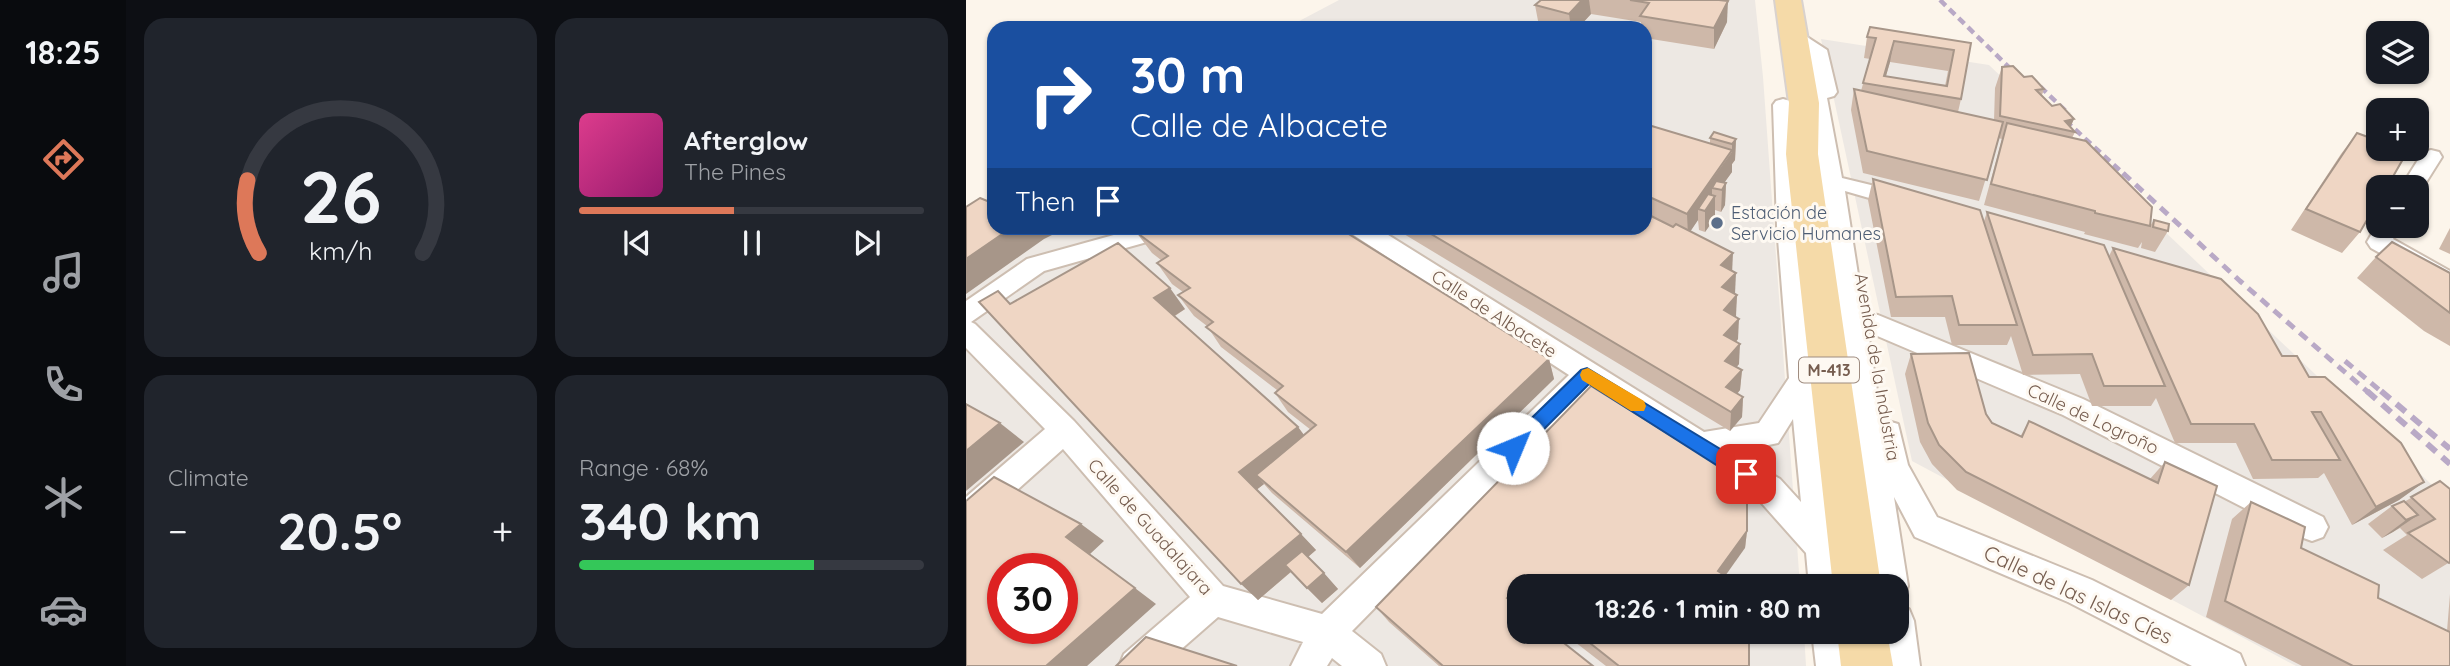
<!DOCTYPE html>
<meta charset="utf-8">
<style>
body{margin:0;font-family:Quicksand,sans-serif;background:#20242c;color:#f1f3f6;height:100vh;display:flex;flex-direction:column;font-size:26px;white-space:nowrap}
*{box-sizing:border-box;margin:0}
p{font-size:23px;color:#9ea1a6}
.icon{flex:none;width:38px;height:38px;fill:none;stroke:currentColor;stroke-width:2;stroke-linecap:round;stroke-linejoin:round}
.map{position:relative;flex:1;overflow:hidden}
.side{display:flex;flex-direction:column;gap:18px;padding:18px;background:#0d0f14;width:840px}
.side>*{flex:none}
.guide{position:absolute;left:21px;top:21px;width:665px;height:214px;border-radius:21px;box-shadow:0 2px 5px #0004;background:#1a4fa0;color:#fff;overflow:hidden}
.fabs{position:absolute;left:1400px;top:21px;display:grid;gap:14px}
.fabs a{display:grid;place-items:center;width:63px;height:63px;border-radius:14px;background:#171b24;box-shadow:0 2px 5px #0004;font-size:35px}
.speed{position:absolute;left:21px;top:553px;display:flex;gap:14px;font-size:35px;font-weight:700;text-align:center}
.speed>*{display:grid;place-content:center;width:91px;height:91px;border-radius:50%;background:#171b24;box-shadow:0 2px 5px #0004;line-height:1}
.speed .limit{border:10px solid #d22;background:#fff;color:#111}
.pin{position:absolute;display:grid;place-items:center;width:60px;height:60px;color:#fff;margin:-30px;border-radius:14px;box-shadow:0 4px 10px #0006}
.me{position:absolute;width:77px;margin:-38px;rotate:45deg;stroke-linejoin:round;filter:drop-shadow(0 0 5px #0008)}
.turn{display:flex;align-items:center;gap:24px;height:147px;padding:0 28px;font-size:32px}
.turn .icon{width:91px;height:91px;stroke-width:2.5}
.turn b{display:block;font-size:49px;line-height:60px}
.then{display:flex;align-items:center;height:66px;padding:0 28px;background:#0003;gap:14px;font-size:26px}
.big{font-size:52px;font-weight:800;line-height:1.1}
.side .widget{flex:1;display:flex;flex-direction:column;justify-content:center;gap:10px;min-width:0;padding:0 24px;border-radius:21px;background:#20242c}
.side .dial{align-items:center;gap:0}
.dial svg{height:182px;overflow:visible;fill:none;stroke:#363941;stroke-width:7;stroke-linecap:round;text-anchor:middle}
.dial text{fill:#f1f3f6;stroke:none}
.song{display:flex;align-items:center;gap:21px}
.cover{width:84px;height:84px;border-radius:10px;background:linear-gradient(135deg,hsl(330 70% 55%),hsl(320 70% 35%))}
.played{height:7px;border-radius:4px;background:linear-gradient(90deg,#dd7859 45%,#363941 45%)}
.keys{display:flex;justify-content:space-around;direction:ltr}
.heat{display:flex;justify-content:space-between;align-items:center;font-size:38px;direction:ltr}
.charge{height:10px;border-radius:5px;background:linear-gradient(90deg,#34c759 68%,#363941 0)}
.side .tiles{flex:1;display:grid;gap:18px;grid-template-columns:repeat(2,1fr)}
.trip{position:absolute;left:541px;top:574px;width:402px;height:70px;border-radius:21px;background:#171b24;box-shadow:0 2px 5px #0004;font-weight:800;line-height:70px;text-align:center}
main{display:flex;flex:1;min-height:0}
.tabs{display:flex;flex-direction:column;width:126px;justify-content:space-around;align-items:center;background:#090b0e;color:#9ea1a6}
.tabs .icon{width:49px;height:49px}
.tabs .on{color:#dd7859}
.tabs b{font-size:32px;color:#f1f3f6}
.map>svg:first-child{display:block}
.industrial{fill:#ede8e3;fill-rule:evenodd}
.lines{fill:none;stroke-linecap:round;stroke-linejoin:round}
.minor-casing{stroke:#cdbeb1;stroke-width:4}
.primary-casing{stroke:#d9d2ce;stroke-width:4}
.minor{fill:#fff;fill-rule:evenodd}
.primary{fill:#f5daa8;fill-rule:evenodd}
.rail-far2{stroke:#b9a9c6;stroke-width:4.5;stroke-dasharray:8 5;stroke-linecap:butt}
.rail-far1{stroke:#b9a9c6;stroke-width:5;stroke-dasharray:10 7;stroke-linecap:butt}
.rail{stroke:#b9a9c6;stroke-width:6;stroke-dasharray:12 8;stroke-linecap:butt}
.wall{fill:#ceb8a9;fill-rule:evenodd}
.shaded-wall{fill:#a79689}
.building{fill:#efd6c4;stroke:#a79689;stroke-width:2;fill-rule:evenodd}
.route{fill:#1a73e8;stroke:#114b97;stroke-width:2}
.slow{fill:#f59e0b}
.service-dot{fill:#5c6f8a;stroke:#fef9f2;stroke-width:2.5}
.labels{text-anchor:middle;stroke-width:6;stroke-linejoin:round;paint-order:stroke}
.shield{fill:#fef9f2;stroke:#9f8c80;stroke-width:2}
.shield-label{font-size:16px;font-weight:bold;fill:#765d4f}
.service-label{font-size:18px;fill:#4e5e75;stroke:#fef9f2;text-anchor:start}
.street-label{font-size:18px;fill:#765d4f;stroke:#fef9f2}
.near-street-label{font-size:21px;fill:#765d4f;stroke:#fef9f2}
</style>
<main>
<nav class="tabs">
<b>18:25</b>
<svg class="icon on" aria-label="directions" viewBox="0 0 24 24"><path d="M12 3l9 9-9 9-9-9zM9 14v-3h6M13 9l2 2-2 2"/></svg>
<svg class="icon" aria-label="music" viewBox="0 0 24 24"><path d="M9 18V5l10-2v13"/><circle cx="6" cy="18" r="3"/><circle cx="16" cy="16" r="3"/></svg>
<svg class="icon" aria-label="phone" viewBox="0 0 24 24"><path d="M5 4h4l2 5-3 2q2 4 5 5l2-3 5 2v4C11 20 4 13 5 4z"/></svg>
<svg class="icon" aria-label="climate" viewBox="0 0 24 24"><path d="M12 3v18M4 7l16 10M4 17L20 7"/></svg>
<svg class="icon" aria-label="car" viewBox="0 0 24 24"><path d="M5 17H2v-5l4-1 3-4h7l3 4 3 1v5h-3M9 17h6M6 11h13"/><circle cx="7" cy="17" r="2"/><circle cx="17" cy="17" r="2"/></svg>
</nav>
<section class="side">
<div class="tiles">
<div class="widget dial"><svg viewBox="0 0 100 80">
<path d="M14 69A42 42 0 1 1 86 69"/>
<path d="M14 69A42 42 0 0 1 9 37" stroke="#dd7859"/>
<text x="50" y="56" font-size="32" font-weight="700">26</text>
<text x="50" y="72" font-size="11">km/h</text>
</svg></div>
<div class="widget">
<div class="song"><i class="cover"></i><div><b>Afterglow</b><p>The Pines</p></div></div>
<div class="played"></div>
<div class="keys"><svg class="icon" aria-label="previous" viewBox="0 0 24 24"><path d="M18 5L8 12l10 7zM5 5v14"/></svg><svg class="icon" aria-label="pause" viewBox="0 0 24 24"><path d="M8 5v14M16 5v14"/></svg><svg class="icon" aria-label="next" viewBox="0 0 24 24"><path d="M6 5l10 7-10 7zM19 5v14"/></svg></div>
</div>
<div class="widget"><p>Climate</p>
<div class="heat"><a>−</a><b class="big">20.5°</b><a>+</a></div>
</div>
<div class="widget"><p>Range · 68%</p><b class="big">340 km</b><div class="charge"></div></div>
</div>
</section>
<div class="map">
<svg width="1484" height="666" viewBox="0 0 1484 666">
<rect width="100%" height="100%" fill="#fcf5eb"/>
<!-- industrial -->
<g class="industrial">
<path d="M373,0H789L797,77L834,586H553V632H838L840,666H0V229L679,228V28H320ZM37,569H96V628H37Z"/>
<polygon points="855,39 1023,65 1484,502 1484,666 1330,666 946,461"/>
</g>
<g class="lines">
<!-- minor casing -->
<g class="minor-casing">
<g id="minor">
<polygon points="841,37 861,50 871,92 868,96 861,98 876,178 946,195 949,200 946,205 938,208 879,191 898,313 912,315 1117,399 1357,517 1362,527 1357,537 1346,541 1335,537 1097,415 902,332 916,423 922,421 932,424 942,465 971,517 1126,580 1274,654 1279,666 1226,666 1102,602 949,537 928,497 942,586 938,597 931,600 931,586 910,586 855,181 836,73 846,67 843,53 832,43"/>
<path d="M817,99L824,101L827,105L840,286L875,586H843L840,553L792,499L624,389L386,631L415,654L420,666H376L366,658L361,666H325L337,642L252,617L196,666H153L158,654L224,597L97,449L11,526L0,530V497L79,429L0,348V301L61,259L173,228H202L188,240L78,271L5,322L9,324L108,421L257,586L356,614L603,375L386,234L383,228H411L738,432L793,423L823,378L811,226L807,105L810,101ZM827,419L835,502L814,479L769,452L812,443Z"/>
<polygon points="1465,150 1473,152 1476,157 1454,192 1451,193 1451,187 1435,187 1457,152"/>
<polygon points="1412,223 1412,226 1434,226 1427,239 1484,271 1484,292 1405,248 1401,242"/>
<polygon points="931,604 943,609 948,621 954,666 920,666 915,632 931,632"/>
<polygon points="846,632 880,632 884,666 850,666"/>
</g>
</g>
<!-- primary casing -->
<g class="primary-casing">
<g id="primary">
<polygon points="809,0 835,0 853,103 852,154 915,586 867,586 820,154 823,103"/>
<polygon points="871,632 921,632 927,666 875,666"/>
</g>
</g>
<!-- minor -->
<use href="#minor" class="minor"/>
<!-- primary -->
<use href="#primary" class="primary"/>
<!-- rail-far2 -->
<g class="rail-far2">
<polyline points="974,0 1054,78"/>
<polyline points="1065,78 1103,114"/>
<polyline points="1090,112 1159,175"/>
</g>
<!-- rail-far1 -->
<g class="rail-far1">
<polyline points="1157,173 1274,281 1403,393"/>
<polyline points="1379,361 1417,393"/>
</g>
<!-- rail -->
<g class="rail">
<polyline points="1401,391 1484,464"/>
<polyline points="1415,391 1484,449"/>
</g>
</g>
<!-- wall -->
<g class="wall">
<polygon points="575,0 755,0 761,22 748,49 679,38 679,28 675,28 675,22 625,14 612,28 580,28 573,26 569,5"/>
<path d="M901,37L1005,43L995,99L992,112L1028,121L1029,88L1036,67L1058,77L1078,89L1076,95L1086,106L1108,119L1104,127L1109,132L1106,138L1184,226L1188,220L1202,231L1189,252L1175,248L1176,242L1172,248L1118,234L1119,232L1018,205L1036,139L1032,138L1013,201L897,173L885,110L888,89L895,91L904,59L898,58ZM924,62L982,71L979,86L920,76Z"/>
<polygon points="679,124 744,144 744,138 770,139 769,160 766,164 766,172 758,183 760,183 759,205 755,212 749,210 749,218 739,232 733,230 732,220 724,231 766,271 769,294 771,295 769,317 772,339 770,342 773,364 770,367 776,370 774,390 771,394 777,397 776,417 764,431 428,228 679,228"/>
<polygon points="1391,133 1409,140 1412,136 1412,149 1444,149 1394,232 1376,253 1325,230 1375,154"/>
<polygon points="907,179 1018,221 1021,212 1143,256 1147,248 1316,356 1343,377 1458,482 1433,500 1386,525 1358,473 1352,478 1287,479 1270,443 1209,443 1190,398 1185,406 1126,406 1114,374 1057,375 1045,336 1041,345 986,345 979,317 925,317 902,200"/>
<polygon points="1484,228 1484,254 1473,249"/>
<polygon points="170,232 583,359 588,379 394,568 306,493 298,484 290,490 350,550 342,557 372,589 356,603 325,572 292,600 44,304 219,309 209,316 332,427 338,435 345,430 322,412 309,393 311,390 255,347 241,326 228,316 212,295 217,292 206,284 191,263 195,260 186,253"/>
<polygon points="1410,257 1484,273 1484,346 1458,331 1391,278"/>
<polygon points="945,354 1020,414 1026,423 1054,437 1063,421 1184,479 1199,462 1223,585 1205,600 991,490 966,464 954,442 939,374"/>
<polygon points="1474,481 1484,562 1456,579 1417,550 1441,535 1434,528 1416,538 1402,524 1426,506 1438,502"/>
<polygon points="1285,502 1335,548 1412,598 1481,631 1484,594 1484,666 1336,666 1240,617 1266,519"/>
<polygon points="781,531 779,548 553,586 553,632 627,666 473,666 423,622 410,607"/>
<polygon points="596,632 783,632 783,666 640,666"/>
</g>
<!-- shaded-wall -->
<g class="shaded-wall">
<polygon points="616,0 623,0 625,14 612,28 605,28 603,14"/>
<polygon points="762,1 761,22 748,49 748,28"/>
<polygon points="928,41 924,62 917,86 918,76"/>
<polygon points="1108,119 1103,130 1099,121"/>
<polygon points="770,139 769,160 766,164 766,172 753,190 746,188 746,201 732,209 732,220 722,235 721,214 766,152 766,144"/>
<polygon points="760,183 759,205 755,212 756,190"/>
<polygon points="749,196 749,218 739,232 739,211"/>
<polygon points="45,228 100,228 78,239 0,294 0,259"/>
<polygon points="141,228 152,228 144,232"/>
<polygon points="767,253 766,274 755,265"/>
<polygon points="770,273 769,294 756,287"/>
<polygon points="204,288 219,309 205,318 188,298"/>
<polygon points="771,295 770,316 757,331 758,310"/>
<polygon points="773,319 772,339 758,355 758,335"/>
<polygon points="774,344 773,364 759,381 759,361"/>
<polygon points="583,359 588,379 394,568 380,552"/>
<polygon points="776,370 774,390 760,407 760,387"/>
<polygon points="777,397 776,417 764,431 765,412"/>
<polygon points="34,423 58,442 0,491 0,451"/>
<polygon points="332,427 346,446 290,475 298,484 289,491 273,472"/>
<polygon points="1458,482 1433,500 1386,525 1410,507"/>
<polygon points="1452,515 1427,532 1416,538 1440,520"/>
<polygon points="115,524 138,541 124,554 190,604 121,666 80,666 100,537"/>
<polygon points="781,531 779,548 752,586 752,571"/>
<polygon points="335,534 350,550 292,600 275,584"/>
<polygon points="358,573 372,589 356,603 341,588"/>
<polygon points="551,586 553,590 553,608 541,598"/>
</g>
<!-- building -->
<g class="building">
<polygon points="575,0 616,0 603,14 569,5"/>
<polygon points="664,0 753,0 762,1 748,28 674,16 683,3"/>
<path d="M904,27L1005,43L995,99L897,83L910,38L901,37ZM928,41L988,50L981,86L918,76Z"/>
<polygon points="1047,66 1058,77 1066,76 1078,89 1070,90 1086,106 1094,104 1108,119 1099,121 1109,132 1034,116 1036,67"/>
<polygon points="888,89 1037,122 1021,180 901,151"/>
<polygon points="1041,123 1120,141 1186,207 1184,226 1129,213 1129,211 1025,184"/>
<polygon points="679,124 766,150 721,214 679,195"/>
<polygon points="748,132 770,139 766,144 744,138"/>
<polygon points="1391,133 1410,140 1412,137 1412,149 1436,149 1435,150 1441,152 1421,187 1412,187 1412,201 1394,232 1340,209"/>
<polygon points="907,179 1014,210 1051,325 993,325 986,296 930,297"/>
<polygon points="750,181 760,183 756,190 746,188"/>
<polygon points="742,194 749,196 739,211 732,209"/>
<polygon points="14,198 26,203 28,202 28,228 45,228 0,259 0,207"/>
<polygon points="1021,212 1138,245 1199,386 1138,386 1126,354 1067,355"/>
<polygon points="679,213 707,227 710,224 767,253 755,265 770,273 756,287 771,295 758,310 773,319 758,335 774,344 759,361 776,370 760,387 777,397 765,412 455,228 679,228"/>
<polygon points="1188,220 1203,224 1202,231 1187,227"/>
<polygon points="178,228 373,228 583,359 380,552 290,475 350,425 309,393 317,386 240,327 247,322 212,295 224,288 191,263 202,256 170,232"/>
<polygon points="1426,242 1484,273 1484,313 1410,257"/>
<polygon points="152,243 204,288 188,298 332,427 273,472 335,534 275,584 13,302 32,291 44,304"/>
<polygon points="1147,248 1255,279 1292,314 1316,356 1331,356 1343,377 1359,377 1435,443 1458,482 1410,507 1355,412 1346,412 1374,460 1306,460 1288,424 1225,424"/>
<polygon points="1003,353 1020,414 1026,423 1056,437 1063,421 1192,483 1199,462 1251,486 1223,585 1000,472 973,445 962,423 945,354"/>
<polygon points="625,386 781,483 781,531 752,571 775,586 553,586 553,588 551,586 541,598 553,607 553,632 584,632 627,666 477,666 410,607"/>
<polygon points="0,404 34,423 0,451"/>
<path d="M28,477L115,524L100,537L169,588L80,666H0V501ZM37,569H96V628H37Z"/>
<polygon points="1474,481 1484,489 1484,562 1483,563 1442,533 1469,519 1445,497"/>
<polygon points="1438,501 1452,515 1440,520 1426,506"/>
<polygon points="1285,502 1339,527 1335,548 1413,585 1412,598 1484,632 1484,666 1387,666 1259,601"/>
<polygon points="336,551 358,573 341,588 319,565"/>
<polygon points="610,632 783,632 783,666 653,666"/>
<polygon points="180,637 271,666 150,666"/>
</g>
<!-- route -->
<polygon class="route" points="621,368 787,469 789,474 787,480 780,482 774,480 623,384 553,454 547,456 540,454 538,448 540,443 615,370"/>
<!-- slow -->
<polygon class="slow" points="622,368 678,401 680,406 678,411 665,411 616,380 614,375 616,370"/>
<!-- markers -->
<circle class="service-dot" cx="751" cy="223" r="7"/>
<g class="labels">
<!-- shield labels -->
<rect class="shield" x="833" y="357.5" width="60" height="25" rx="5"/>
<g class="shield-label">
<text x="863" y="376">M-413</text>
</g>
<!-- service labels -->
<g class="service-label">
<text x="765" y="219">Estación de<tspan x="765" dy="21">Servicio Humanes</tspan></text>
</g>
<!-- street labels -->
<g class="street-label">
<text transform="translate(528 314) rotate(33)" y="6">Calle de Albacete</text>
<text transform="translate(911 367) rotate(80)" y="6">Avenida de la Industria</text>
<text transform="translate(1127 419) rotate(25)" y="6">Calle de Logroño</text>
<text transform="translate(184 527) rotate(48)" y="6">Calle de Guadalajara</text>
</g>
<!-- near-street labels -->
<g class="near-street-label">
<text transform="translate(1112 595) rotate(25)" y="7">Calle de las Islas Cíes</text>
</g>
</g>
</svg>
<div class="fabs">
<a><svg class="icon" aria-label="layers" viewBox="0 0 24 24"><path d="M12 4l9 5-9 5-9-5zM3 14l9 5 9-5"/></svg></a>
<a>+</a>
<a>−</a>
</div>
<div class="speed"><div class="limit">30</div></div>
<div class="pin" style="left:780px;top:474px;background:#d93025"><svg class="icon" aria-label="arrive" viewBox="0 0 24 24"><path d="M6 21V4h12l-3 4 3 4H6"/></svg></div>
<svg class="me" style="left:547px;top:448px" viewBox="-20 -20 40 40"><circle r="19" fill="#fff"/><path d="M0-13L10 11 0 6-10 11z" fill="#1a73e8"/></svg>
<div class="trip">18:26 · 1 min · 80 m</div>
<div class="guide">
<div class="turn"><svg class="icon" aria-label="right" viewBox="0 0 24 24"><path d="M7 20v-9h11M14 6l5 5-5 5"/></svg><div><b>30 m</b>Calle de Albacete</div></div>
<div class="then">Then<svg class="icon" aria-label="arrive" viewBox="0 0 24 24"><path d="M6 21V4h12l-3 4 3 4H6"/></svg></div>
</div>
</div>
</main>
